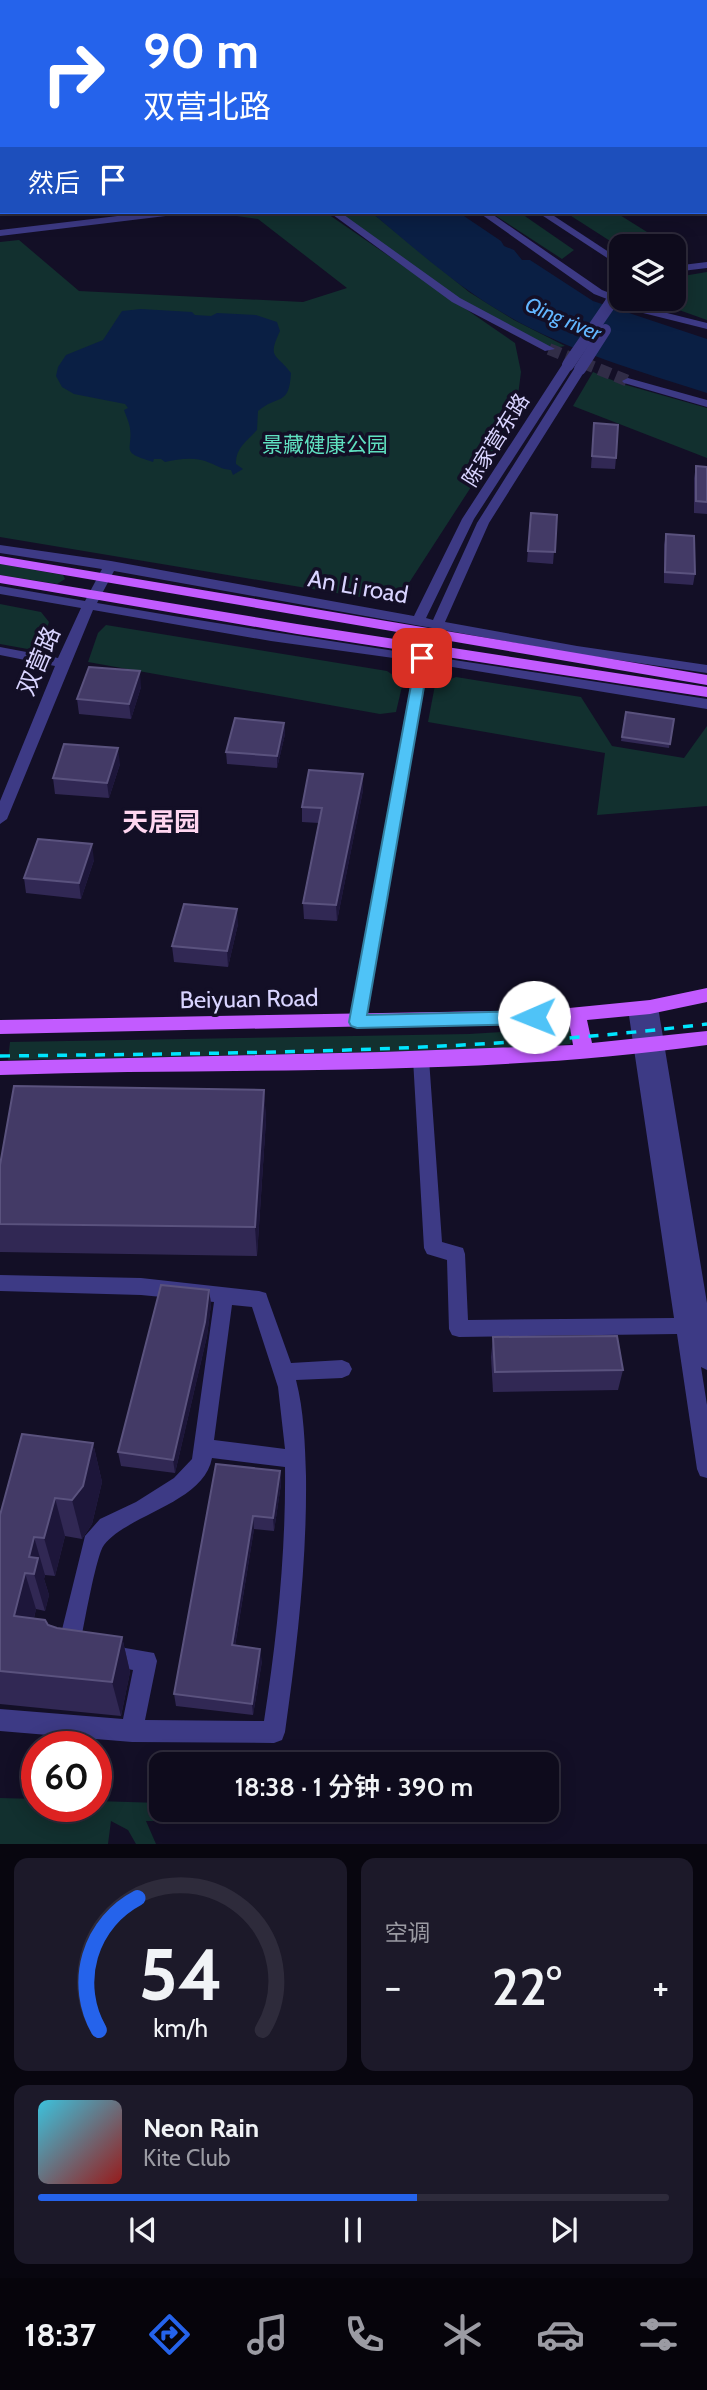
<!DOCTYPE html>
<html lang="zh">
<meta charset="utf-8">
<style>
body{margin:0;font-family:Cabin,"Noto Sans SC",sans-serif;background:#1c1929;color:#f1f3f6;height:100vh;display:flex;flex-direction:column;font-size:26px;white-space:nowrap}
*{box-sizing:border-box;margin:0}
p{font-size:23px;color:#9b9ba3}
.icon{flex:none;width:38px;height:38px;fill:none;stroke:currentColor;stroke-width:2;stroke-linecap:round;stroke-linejoin:round}
.map{position:relative;height:1844px;overflow:hidden}
.side{display:flex;flex-direction:column;gap:14px;padding:14px;background:#08060f;flex:1}
.side>*{flex:none}
.banner{position:absolute;left:0px;top:0px;width:707px;height:214px;box-shadow:0 4px 18px #0003,0 0 0 2px #2e2b3b;background:#2563eb;color:#fff;overflow:hidden}
.buttons{position:absolute;left:609px;top:234px;display:grid;gap:14px}
.buttons a{display:grid;place-items:center;width:77px;height:77px;border-radius:14px;background:#0e0b1c;box-shadow:0 4px 18px #0003,0 0 0 2px #2e2b3b;font-size:35px}
.speed{position:absolute;left:21px;top:1731px;display:flex;gap:14px;font-size:35px;font-weight:700;text-align:center}
.speed>*{display:grid;place-content:center;width:91px;height:91px;border-radius:50%;background:#0e0b1c;box-shadow:0 4px 18px #0003,0 0 0 2px #2e2b3b;line-height:1}
.speed .limit{border:10px solid #d22;background:#fff;color:#111}
.pin{position:absolute;display:grid;place-items:center;width:60px;height:60px;color:#fff;margin:-30px;border-radius:14px;box-shadow:0 4px 10px #0006}
.me{position:absolute;width:77px;margin:-38px;rotate:269deg;stroke-linejoin:round;filter:drop-shadow(0 0 5px #0008)}
.turn{display:flex;align-items:center;gap:24px;height:147px;padding:0 28px;font-size:32px}
.turn .icon{width:91px;height:91px;stroke-width:2.5}
.turn b{display:block;font-size:49px;line-height:60px}
.then{display:flex;align-items:center;height:66px;padding:0 28px;background:#0003;gap:14px;font-size:26px}
.big{font-size:52px;font-weight:600;line-height:1.1}
.side .card{flex:1;display:flex;flex-direction:column;justify-content:center;gap:10px;min-width:0;padding:0 24px;border-radius:14px;background:#1c1929}
.side .dial{align-items:center;gap:0}
.dial svg{height:182px;overflow:visible;fill:none;stroke:#2e2b3b;stroke-width:7;stroke-linecap:round;text-anchor:middle}
.dial text{fill:#f1f3f6;stroke:none}
.song{display:flex;align-items:center;gap:21px}
.cover{width:84px;height:84px;border-radius:10px;background:linear-gradient(135deg,hsl(190 70% 55%),hsl(0 70% 35%))}
.played{height:7px;border-radius:4px;background:linear-gradient(90deg,#2563eb 60%,#2e2b3b 60%)}
.keys{display:flex;justify-content:space-around;direction:ltr}
.heat{display:flex;justify-content:space-between;align-items:center;font-size:38px;direction:ltr}
.side .tiles{flex:1;display:grid;gap:14px;grid-template-columns:1fr 1fr}
.card:last-child{grid-column:span 2}
.trip{position:absolute;left:149px;top:1752px;width:410px;height:70px;border-radius:14px;background:#0e0b1c;box-shadow:0 4px 18px #0003,0 0 0 2px #2e2b3b;font-weight:600;line-height:70px;text-align:center}
.dock{display:flex;height:112px;justify-content:space-around;align-items:center;background:#06040b;color:#9b9ba3}
.dock .icon{width:49px;height:49px}
.dock .active{color:#2563eb}
.dock b{font-size:32px;color:#f1f3f6}
.map>svg:first-child{display:block}
.green{fill:#12302f}
.water{fill:#0a1f44}
.lines{fill:none;stroke-linecap:round;stroke-linejoin:round}
.minor-tunnel{stroke:#312d47;stroke-width:12;stroke-dasharray:12 6;stroke-linecap:butt}
.minor{fill:#3d3a85;fill-rule:evenodd}
.major{fill:#c25bff;fill-rule:evenodd}
.rail{stroke:#00e5ff;stroke-width:3.5;stroke-dasharray:10 9;stroke-linecap:butt}
.minor-bridge-far1{stroke:#3d3a85;stroke-width:10}
.minor-bridge{stroke:#3d3a85;stroke-width:12}
.wall{fill:#312854}
.shaded-wall{fill:#1d163a}
.building{fill:#433a66;stroke:#5a527e;stroke-width:2}
.route{fill:#4fc3f7;stroke:#337fa1;stroke-width:2}
.labels{text-anchor:middle;stroke-width:7;stroke-linejoin:round;paint-order:stroke}
.far-water-label{font-size:21px;font-style:italic;fill:#62b6ff;stroke:#130f26}
.far-street-label{font-size:21px;fill:#d9d4ff;stroke:#130f26}
.far-park-label{font-size:21px;fill:#5fe0c0;stroke:#130f26}
.street-label{font-size:24px;fill:#d9d4ff;stroke:#130f26}
.neighbourhood-label{font-size:26px;font-weight:bold;fill:#ffd6f0;stroke:#130f26}
</style>
<div class="map">
<svg width="707" height="1844" viewBox="0 0 707 1844">
<rect width="100%" height="100%" fill="#130f26"/>
<!-- green -->
<g class="green">
<polygon points="240,212 325,212 515,343 521,372 515,419 396,603 0,537 0,242 19,240 79,291 303,302 347,288 258,219 223,214"/>
<polygon points="334,212 371,212 469,292 514,320 565,346 549,349 480,314"/>
<polygon points="490,212 519,212 574,250 562,259"/>
<polygon points="565,212 615,212 671,247 621,248"/>
<polygon points="707,272 707,320 648,299 674,299 674,281 683,276"/>
<polygon points="593,372 619,383 707,408 707,458 573,406"/>
<polygon points="0,564 63,575 65,579 57,584 0,575"/>
<polygon points="0,604 41,612 49,622 42,645 33,650 0,644"/>
<polygon points="106,625 387,671 403,682 396,712 380,714 88,662 98,633"/>
<polygon points="456,677 581,697 612,746 684,758 707,726 707,806 597,815 605,753 428,722 435,685"/>
<polygon points="568,1028 575,1036 570,1044 516,1049 8,1060 10,1042 469,1034"/>
<polygon points="0,1798 37,1799 37,1806 96,1806 96,1801 161,1803 161,1810 186,1810 186,1821 146,1821 156,1844 136,1844 128,1830 111,1821 108,1844 0,1844"/>
</g>
<!-- water -->
<g class="water">
<path d="M371,212H458L501,241L504,246L514,250L522,260H530L593,301L707,339V393C639,371 564,350 503,313C455,285 413,247 371,212Z"/>
<path d="M141,309L192,312L195,315L211,316L217,313L256,315L277,322L280,331C267,359 276,353 291,373C289,407 278,394 258,411L257,430C247,441 235,449 236,464L243,469L233,475L231,470C221,469 218,466 210,463C196,456 179,459 165,462L161,459H154L153,462C119,452 133,451 130,428C129,422 126,416 124,410L128,408L125,404L74,394L62,387L56,376L58,367L66,355L103,340L122,311Z"/>
</g>
<g class="lines">
<!-- minor-tunnel -->
<polyline class="minor-tunnel" points="549,349 628,381"/>
<!-- minor -->
<g class="minor">
<polygon points="55,0 64,0 65,2 56,2"/>
<polygon points="167,0 176,0 177,2 168,2"/>
<polygon points="219,0 229,0 230,2 220,2"/>
<polygon points="647,0 656,0 657,2 648,2"/>
<polygon points="705,59 707,60 707,67 705,66"/>
<rect x="705" y="78" width="2" height="6"/>
<rect x="0" y="114" width="2" height="6"/>
<rect x="705" y="164" width="2" height="6"/>
<polygon points="151,212 179,212 174,215 0,236 0,230"/>
<polygon points="329,212 340,212 460,298 555,349 545,351 452,302"/>
<polygon points="478,212 489,212 602,290 651,309 707,323 707,329 643,313 594,294"/>
<polygon points="537,212 548,212 621,260 621,267"/>
<polygon points="707,262 707,268 674,272 674,266"/>
<path d="M568,362L574,365L474,519L426,618L433,620L477,523L574,369L580,366L586,369L489,523L445,622L577,646L707,665V673L577,654L114,571L97,603C300,638 504,667 707,699V709L428,663L363,1026H351L349,1022L415,661L271,641L93,610L7,819L0,824V801L55,666L0,655V647L58,658L81,608L0,594V586L85,601L102,569L0,553V545L111,561L414,616L462,519L562,365Z"/>
<polygon points="628,378 707,400 707,407 624,383 622,381"/>
<polygon points="650,1001 656,1003 658,1007 707,1303 707,1370 701,1367 707,1405 707,1478 700,1476 697,1469 677,1334 459,1337 452,1335 449,1329 447,1260 427,1254 424,1248 413,1059 415,1054 427,1054 429,1059 442,1242 463,1248 465,1254 468,1320 674,1318 628,1009 630,1005 636,1003 642,1006"/>
<path d="M0,1275L141,1278L259,1291L266,1293L268,1299L291,1363L342,1360L349,1363L352,1369L349,1375L342,1378L296,1380C304,1411 305,1444 306,1476C307,1562 297,1647 285,1732L282,1740L274,1743L132,1742L0,1731V1709L123,1719L133,1670L100,1664L97,1656L100,1648L108,1645L154,1653L157,1661L145,1720L264,1721C277,1637 286,1553 285,1467L212,1458C204,1503 128,1514 104,1545C96,1555 83,1631 79,1650L76,1658L68,1661L60,1658L57,1650L85,1536L100,1519L136,1502L174,1478L192,1459L214,1302L141,1295L0,1291ZM232,1305L252,1307L278,1387L285,1449L214,1440Z"/>
</g>
<!-- major -->
<g class="major">
<polygon points="0,556 707,675 707,685 0,564"/>
<polygon points="0,575 297,624 707,687 707,697 297,634 0,583"/>
<path d="M707,988V1002L650,1014L587,1020L592,1043L707,1031V1045C474,1078 235,1067 0,1075V1061L382,1052L573,1045L569,1022L0,1034V1020L549,1010L650,1000Z"/>
</g>
<!-- rail -->
<path class="rail" d="M0,1056C237,1053 472,1053 707,1024"/>
<!-- minor-bridge-far1 -->
<polyline class="minor-bridge-far1" points="610,302 618,291"/>
<!-- minor-bridge -->
<g class="minor-bridge">
<polyline points="568,365 612,301"/>
<polyline points="580,369 605,330"/>
</g>
</g>
<!-- wall -->
<g class="wall">
<polygon points="594,423 616,458 615,469 591,468"/>
<polygon points="696,466 707,467 707,514 694,513 694,478"/>
<polygon points="531,513 557,515 553,564 527,562"/>
<polygon points="666,534 695,574 693,585 664,583 664,545"/>
<polygon points="141,687 131,719 79,714 77,699"/>
<polygon points="626,712 674,719 669,748 621,741"/>
<polygon points="284,723 285,734 277,768 227,764 226,752"/>
<polygon points="120,764 109,798 55,794 53,778"/>
<polygon points="363,774 363,790 337,921 304,919 303,903 319,823 302,822 302,807"/>
<polygon points="94,860 81,899 26,893 24,878"/>
<polygon points="238,924 228,967 174,962 172,946"/>
<polygon points="264,1090 266,1120 257,1256 0,1252 0,1165"/>
<polygon points="209,1290 211,1304 207,1336 175,1473 121,1466 118,1452"/>
<polygon points="493,1337 623,1370 618,1390 493,1392 491,1357"/>
<polygon points="93,1443 102,1482 92,1524 82,1539 65,1536 55,1576 45,1575 44,1579 49,1595 45,1611 36,1609 34,1618 57,1628 122,1637 130,1672 121,1716 0,1704 0,1515"/>
<polygon points="216,1464 280,1471 281,1484 274,1531 254,1529 235,1646 262,1661 253,1715 176,1706 174,1694"/>
</g>
<!-- shaded-wall -->
<g class="shaded-wall">
<polygon points="140,671 141,687 131,719 129,704"/>
<polygon points="284,723 285,734 277,768 277,756"/>
<polygon points="118,748 120,764 109,798 107,783"/>
<polygon points="363,774 363,790 337,921 336,905"/>
<polygon points="92,844 94,860 81,899 79,883"/>
<polygon points="237,909 238,924 228,967 227,951"/>
<polygon points="264,1090 266,1120 257,1256 255,1227"/>
<polygon points="209,1290 211,1304 207,1336 175,1473 173,1460"/>
<polygon points="93,1443 102,1482 92,1524 82,1539 72,1500"/>
<polygon points="280,1471 281,1484 274,1531 273,1518"/>
<polygon points="55,1498 65,1536 55,1576 44,1538"/>
<polygon points="253,1516 254,1529 233,1657 232,1645"/>
<polygon points="34,1537 45,1575 44,1579 49,1595 45,1611 29,1557"/>
<polygon points="25,1573 36,1609 26,1651 14,1616"/>
<polygon points="122,1637 130,1672 121,1716 112,1682"/>
<polygon points="260,1649 262,1661 253,1715 252,1704"/>
</g>
<!-- building -->
<g class="building">
<polygon points="594,423 618,425 616,458 592,456"/>
<polygon points="696,466 707,467 707,502 696,501"/>
<polygon points="531,513 557,515 555,552 528,551"/>
<polygon points="666,534 694,536 695,574 665,572"/>
<polygon points="89,667 140,671 129,704 77,699"/>
<polygon points="626,712 674,719 670,744 622,737"/>
<polygon points="235,718 284,723 277,756 226,752"/>
<polygon points="64,744 118,748 107,783 53,778"/>
<polygon points="309,770 363,774 336,905 303,903 322,808 302,807"/>
<polygon points="38,839 92,844 79,883 24,878"/>
<polygon points="184,904 237,909 227,951 172,946"/>
<polygon points="14,1086 264,1090 255,1227 0,1224 0,1165"/>
<polygon points="161,1285 209,1290 205,1322 173,1460 118,1452"/>
<polygon points="617,1336 623,1370 495,1372 493,1337"/>
<polygon points="22,1434 93,1443 83,1486 72,1500 55,1498 44,1538 34,1537 29,1557 38,1558 34,1574 25,1573 14,1616 45,1620 48,1625 57,1628 122,1637 112,1682 0,1671 0,1515"/>
<polygon points="216,1464 280,1471 273,1518 253,1516 232,1645 260,1649 252,1704 174,1694"/>
</g>
<!-- route -->
<polygon class="route" points="422,653 429,658 367,1015 534,1011 540,1013 543,1017 540,1022 534,1024 357,1028 351,1026 349,1022 416,658"/>
<g class="labels">
<!-- far-water labels -->
<g class="far-water-label">
<text transform="translate(563 319) rotate(23)" y="7">Qing river</text>
</g>
<!-- far-street labels -->
<g class="far-street-label">
<text transform="translate(496 440) rotate(-58)" y="7">陈家营东路</text>
</g>
<!-- far-park labels -->
<g class="far-park-label">
<text x="325" y="452">景藏健康公园</text>
</g>
<!-- street labels -->
<g class="street-label">
<text transform="translate(358 587) rotate(10)" y="8">An Li road</text>
<text transform="translate(39 661) rotate(-67)" y="8">双营路</text>
<text transform="translate(249 999) rotate(-1)" y="8">Beiyuan Road</text>
</g>
<!-- neighbourhood labels -->
<g class="neighbourhood-label">
<text x="161" y="831">天居园</text>
</g>
</g>
</svg>
<div class="buttons">
<a><svg class="icon" aria-label="layers" viewBox="0 0 24 24"><path d="M12 4l9 5-9 5-9-5zM3 14l9 5 9-5"/></svg></a>
</div>
<div class="speed"><div class="limit">60</div></div>
<div class="pin" style="left:422px;top:658px;background:#d93025"><svg class="icon" aria-label="arrive" viewBox="0 0 24 24"><path d="M6 21V4h12l-3 4 3 4H6"/></svg></div>
<svg class="me" style="left:534px;top:1017px" viewBox="-20 -20 40 40"><circle r="19" fill="#fff"/><path d="M0-13L10 11 0 6-10 11z" fill="#4fc3f7"/></svg>
<div class="trip">18:38 · 1 分钟 · 390 m</div>
<div class="banner">
<div class="turn"><svg class="icon" aria-label="right" viewBox="0 0 24 24"><path d="M7 20v-9h11M14 6l5 5-5 5"/></svg><div><b>90 m</b>双营北路</div></div>
<div class="then">然后<svg class="icon" aria-label="arrive" viewBox="0 0 24 24"><path d="M6 21V4h12l-3 4 3 4H6"/></svg></div>
</div>
</div>
<section class="side">
<div class="tiles">
<div class="card dial"><svg viewBox="0 0 100 80">
<path d="M14 69A42 42 0 1 1 86 69"/>
<path d="M14 69A42 42 0 0 1 31 11" stroke="#2563eb"/>
<text x="50" y="56" font-size="32" font-weight="700">54</text>
<text x="50" y="72" font-size="11">km/h</text>
</svg></div>
<div class="card"><p>空调</p>
<div class="heat"><a>−</a><b class="big">22°</b><a>+</a></div>
</div>
<div class="card">
<div class="song"><i class="cover"></i><div><b>Neon Rain</b><p>Kite Club</p></div></div>
<div class="played"></div>
<div class="keys"><svg class="icon" aria-label="previous" viewBox="0 0 24 24"><path d="M18 5L8 12l10 7zM5 5v14"/></svg><svg class="icon" aria-label="pause" viewBox="0 0 24 24"><path d="M8 5v14M16 5v14"/></svg><svg class="icon" aria-label="next" viewBox="0 0 24 24"><path d="M6 5l10 7-10 7zM19 5v14"/></svg></div>
</div>
</div>
</section>
<nav class="dock">
<b>18:37</b>
<svg class="icon active" aria-label="directions" viewBox="0 0 24 24"><path d="M12 3l9 9-9 9-9-9zM9 14v-3h6M13 9l2 2-2 2"/></svg>
<svg class="icon" aria-label="music" viewBox="0 0 24 24"><path d="M9 18V5l10-2v13"/><circle cx="6" cy="18" r="3"/><circle cx="16" cy="16" r="3"/></svg>
<svg class="icon" aria-label="phone" viewBox="0 0 24 24"><path d="M5 4h4l2 5-3 2q2 4 5 5l2-3 5 2v4C11 20 4 13 5 4z"/></svg>
<svg class="icon" aria-label="climate" viewBox="0 0 24 24"><path d="M12 3v18M4 7l16 10M4 17L20 7"/></svg>
<svg class="icon" aria-label="car" viewBox="0 0 24 24"><path d="M5 17H2v-5l4-1 3-4h7l3 4 3 1v5h-3M9 17h6M6 11h13"/><circle cx="7" cy="17" r="2"/><circle cx="17" cy="17" r="2"/></svg>
<svg class="icon" aria-label="filters" viewBox="0 0 24 24"><path d="M4 7h16M4 17h16"/><circle cx="9" cy="7" r="2"/><circle cx="15" cy="17" r="2"/></svg>
</nav>
